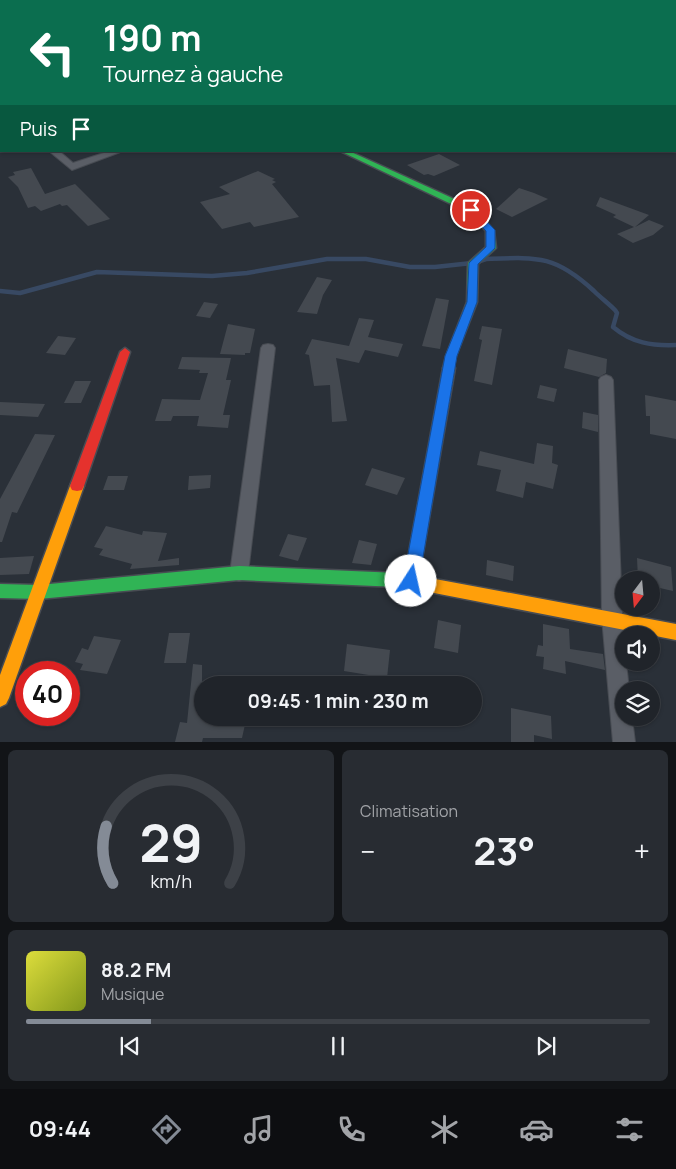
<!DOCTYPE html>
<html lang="fr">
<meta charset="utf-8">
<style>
body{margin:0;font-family:Manrope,sans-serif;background:#282c32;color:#f1f3f6;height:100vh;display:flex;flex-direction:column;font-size:19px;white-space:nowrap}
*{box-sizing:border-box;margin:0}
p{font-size:16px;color:#a2a4a8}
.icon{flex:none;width:28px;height:28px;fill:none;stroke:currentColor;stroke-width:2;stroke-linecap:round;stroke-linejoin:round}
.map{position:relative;height:742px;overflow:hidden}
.side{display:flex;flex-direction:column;gap:8px;padding:8px;background:#121417;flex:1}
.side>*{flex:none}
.top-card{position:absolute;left:0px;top:0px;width:676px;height:152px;box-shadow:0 1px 4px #0004,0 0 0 1px #3d4147;background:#0b6e4f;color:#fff;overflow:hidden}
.needle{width:32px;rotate:196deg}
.controls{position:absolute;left:615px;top:571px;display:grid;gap:10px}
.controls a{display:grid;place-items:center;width:45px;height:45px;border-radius:50%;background:#20242a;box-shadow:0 1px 4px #0004,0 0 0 1px #3d4147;font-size:25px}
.speed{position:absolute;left:15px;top:661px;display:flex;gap:10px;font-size:25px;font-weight:700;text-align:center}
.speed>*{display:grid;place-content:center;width:65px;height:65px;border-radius:50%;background:#20242a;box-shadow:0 1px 4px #0004,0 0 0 1px #3d4147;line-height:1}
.speed .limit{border:8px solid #d22;background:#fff;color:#111}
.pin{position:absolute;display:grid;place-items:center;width:42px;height:42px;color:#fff;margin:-21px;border:2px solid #fff;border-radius:50%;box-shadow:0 1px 5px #0007}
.me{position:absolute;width:55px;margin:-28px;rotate:10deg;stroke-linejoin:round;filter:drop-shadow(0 0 4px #0008)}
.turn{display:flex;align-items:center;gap:18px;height:105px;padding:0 20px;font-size:22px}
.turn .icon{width:65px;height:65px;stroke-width:2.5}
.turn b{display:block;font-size:35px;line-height:42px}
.then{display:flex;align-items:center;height:48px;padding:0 20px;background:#0003;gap:10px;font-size:19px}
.big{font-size:38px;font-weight:700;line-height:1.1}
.side .tile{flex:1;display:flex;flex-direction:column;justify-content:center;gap:8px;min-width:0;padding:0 18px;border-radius:8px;background:#282c32}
.side .dial{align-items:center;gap:0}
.dial svg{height:130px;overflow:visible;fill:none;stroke:#3d4147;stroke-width:7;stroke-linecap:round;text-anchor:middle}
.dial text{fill:#f1f3f6;stroke:none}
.song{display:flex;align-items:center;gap:15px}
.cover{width:60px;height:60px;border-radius:8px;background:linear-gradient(135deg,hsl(60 70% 55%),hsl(70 70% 35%))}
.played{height:5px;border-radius:2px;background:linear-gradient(90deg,#848b96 20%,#3d4147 20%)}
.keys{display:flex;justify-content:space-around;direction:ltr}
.heat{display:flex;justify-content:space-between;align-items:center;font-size:28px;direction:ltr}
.side .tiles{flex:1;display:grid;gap:8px;grid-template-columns:1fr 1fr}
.tile:last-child{grid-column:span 2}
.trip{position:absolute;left:194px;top:676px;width:288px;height:50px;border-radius:25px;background:#20242a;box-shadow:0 1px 4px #0004,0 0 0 1px #3d4147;font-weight:700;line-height:50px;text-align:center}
.tab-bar{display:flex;height:80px;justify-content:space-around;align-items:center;background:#0d0e11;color:#a2a4a8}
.tab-bar .icon{width:35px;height:35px}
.tab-bar .current{color:#848b96}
.tab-bar b{font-size:22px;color:#f1f3f6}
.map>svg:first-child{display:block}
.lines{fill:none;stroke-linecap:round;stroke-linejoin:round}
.stream-far1{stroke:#384963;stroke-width:2.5}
.stream{stroke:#384963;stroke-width:4.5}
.building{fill:#444950}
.street-casing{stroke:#484c53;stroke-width:2}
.fast-casing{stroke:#484c53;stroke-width:3}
.slow-casing{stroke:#484c53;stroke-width:3}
.jam-casing{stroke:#484c53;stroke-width:3}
.street{fill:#5a5e66;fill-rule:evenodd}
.fast{fill:#30b455;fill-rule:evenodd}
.slow{fill:#ff9f0a;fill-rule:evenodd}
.jam{fill:#e5322d;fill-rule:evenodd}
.route{fill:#1a73e8;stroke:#114b97}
</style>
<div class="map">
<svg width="676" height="742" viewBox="0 0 676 742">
<rect width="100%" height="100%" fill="#2a3038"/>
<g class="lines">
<!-- stream-far1 -->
<polyline class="stream-far1" points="670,0 672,1"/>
<!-- stream -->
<g class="stream">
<path d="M480,261L486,259C538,257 555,255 594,291C601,298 608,303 615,310L617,313L613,327C632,343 652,346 676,345"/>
<polyline points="0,291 20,293 97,272 212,276 247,273 327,259 366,259 410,267 435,267 472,263"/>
</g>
</g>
<!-- building -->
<g class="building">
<polygon points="439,154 460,165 434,176 428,174 424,175 407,165"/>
<polygon points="31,168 45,194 75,184 110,219 88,226 67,205 62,206 60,204 41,211 35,206 28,208 18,187 8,177 15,175 13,172"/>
<polygon points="258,171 275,179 272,180 276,182 272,184 299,217 254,227 250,222 222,229 200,202 230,194 219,187"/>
<polygon points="519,188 534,193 548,199 512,217 496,209"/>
<polygon points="600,197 649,215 635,227 649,220 664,226 653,235 633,243 617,234 634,227 613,217 616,215 596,206"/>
<polygon points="317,277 332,280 323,295 317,314 297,312"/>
<polygon points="436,298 449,300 440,349 422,346"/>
<polygon points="204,302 218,304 210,318 196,316"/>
<polygon points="359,318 374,320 368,337 403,344 398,357 365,350 359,363 336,358 347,421 332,422 330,385 314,386 309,355 305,354 312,339 349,346"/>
<polygon points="228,324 255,329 250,353 245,353 245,355 220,354"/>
<polygon points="482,326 502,329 492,385 474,381 482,340 479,339"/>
<polygon points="58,336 76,338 65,355 46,353"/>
<polygon points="568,349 607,359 606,373 599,377 564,368"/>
<polygon points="182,357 231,358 226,380 231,380 223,415 230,415 228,428 197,426 199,416 173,416 171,421 155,421 162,399 200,400 208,373 199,373 200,370 178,369"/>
<polygon points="75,381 91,381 81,403 64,403"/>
<polygon points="540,385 557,389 554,402 537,398"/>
<polygon points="645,395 676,401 676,439 650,434 650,416 646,416"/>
<polygon points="0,402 45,404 38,417 0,415"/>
<polygon points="583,412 598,415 598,432 582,428"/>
<polygon points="35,434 55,435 17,513 12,512 2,542 0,542 0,499"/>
<polygon points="537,443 553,446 552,463 558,465 553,489 526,482 523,498 496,491 501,470 477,465 480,451 534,464"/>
<polygon points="372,468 405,478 397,495 365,485"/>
<polygon points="211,475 210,488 188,490 189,476"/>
<polygon points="108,476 128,476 124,490 103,490"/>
<polygon points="106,526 142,535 143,531 167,533 158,561 179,558 179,565 130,569 132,564 99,555 103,549 94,547"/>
<polygon points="288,534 307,538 298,561 279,556"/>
<polygon points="359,540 377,544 371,565 352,563"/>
<polygon points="34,556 29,574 0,575 0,558"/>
<polygon points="637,558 671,567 673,591 651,586 651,580 638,580"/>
<polygon points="487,560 514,566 513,581 486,575"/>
<polygon points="438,620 461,625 458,653 434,648"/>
<polygon points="543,624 569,629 570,649 603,654 605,670 565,661 566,674 543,669 544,657 536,656 538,645 543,646"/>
<polygon points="169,633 190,633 186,663 164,663"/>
<polygon points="94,636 121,640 107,674 80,670 83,664 75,662 82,648 88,650"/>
<polygon points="347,644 390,650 387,678 344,671"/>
<polygon points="193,664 202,665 202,718 246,720 242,738 203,738 202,742 175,742 180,722 187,723"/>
<polygon points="511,708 551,716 552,739 534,735 534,742 511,742"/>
</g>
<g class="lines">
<!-- street casing -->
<g class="street-casing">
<g id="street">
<polygon points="24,0 32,0 33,1 25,1"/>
<rect x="0" y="11" width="1" height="4"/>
<rect x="0" y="104" width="1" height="5"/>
<polygon points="49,151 59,151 73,163 110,151 123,151 72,170"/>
<polygon points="268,344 273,345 275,348 248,573 245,579 239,581 233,579 230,573 261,348 263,345"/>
<polygon points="606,375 611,377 613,380 624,662 626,662 629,690 624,690 624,718 632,718 635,742 613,742 602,618 599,380 601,377"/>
</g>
</g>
<!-- fast casing -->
<g class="fast-casing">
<g id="fast">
<polygon points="340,151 349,151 474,208 494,231 496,248 478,264 477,302 456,356 453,371 449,372 443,368 446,356 467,302 468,263 486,247 486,231 468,212"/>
<polygon points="239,566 398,573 403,575 406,580 403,585 398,587 239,580 39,599 0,598 0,584 39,585"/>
</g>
</g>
<!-- slow casing -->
<g class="slow-casing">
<g id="slow">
<polygon points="449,364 455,368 419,576 676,624 676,640 393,585 390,580 393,575 405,574 443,368"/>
<polygon points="77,481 82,482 84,486 9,698 6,704 0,707 0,675 70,486 72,482"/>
</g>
</g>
<!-- jam casing -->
<g class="jam-casing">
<polygon id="jam" points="125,348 130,352 84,486 82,490 77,491 72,490 70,486 120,352"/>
</g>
<!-- street -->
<use href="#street" class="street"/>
<!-- fast -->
<use href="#fast" class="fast"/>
<!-- slow -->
<use href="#slow" class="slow"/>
<!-- jam -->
<use href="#jam" class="jam"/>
</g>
<!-- route -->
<polygon class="route" points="468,208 474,208 495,230 495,248 478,264 477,302 457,356 419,581 417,586 411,588 406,586 403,581 445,356 467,302 469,263 486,247 486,231 468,212"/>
</svg>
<div class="controls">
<a><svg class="needle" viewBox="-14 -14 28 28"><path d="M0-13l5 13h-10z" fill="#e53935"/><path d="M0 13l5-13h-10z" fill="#a2a4a8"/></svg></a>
<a><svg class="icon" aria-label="sound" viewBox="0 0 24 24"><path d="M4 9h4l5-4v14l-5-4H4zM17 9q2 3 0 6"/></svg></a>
<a><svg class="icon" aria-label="layers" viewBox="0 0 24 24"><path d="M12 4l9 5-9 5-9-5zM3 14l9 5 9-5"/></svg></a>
</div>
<div class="speed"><div class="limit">40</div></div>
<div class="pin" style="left:471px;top:210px;background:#d93025"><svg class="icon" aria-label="arrive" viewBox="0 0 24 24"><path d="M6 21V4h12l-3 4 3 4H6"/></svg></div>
<svg class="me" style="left:411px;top:581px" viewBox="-20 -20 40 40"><circle r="19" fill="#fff"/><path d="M0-13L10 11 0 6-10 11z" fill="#1a73e8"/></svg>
<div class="trip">09:45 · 1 min · 230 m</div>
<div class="top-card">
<div class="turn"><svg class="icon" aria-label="left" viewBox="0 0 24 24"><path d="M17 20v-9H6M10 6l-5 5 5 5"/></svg><div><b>190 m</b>Tournez à gauche</div></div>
<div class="then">Puis<svg class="icon" aria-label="arrive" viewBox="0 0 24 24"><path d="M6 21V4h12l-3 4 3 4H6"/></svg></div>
</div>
</div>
<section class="side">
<div class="tiles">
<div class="tile dial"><svg viewBox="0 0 100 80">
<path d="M14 69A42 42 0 1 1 86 69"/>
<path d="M14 69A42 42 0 0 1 10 34" stroke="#848b96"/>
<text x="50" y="56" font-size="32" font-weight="700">29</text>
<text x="50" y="72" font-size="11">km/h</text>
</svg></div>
<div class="tile"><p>Climatisation</p>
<div class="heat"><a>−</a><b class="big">23°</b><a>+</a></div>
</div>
<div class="tile">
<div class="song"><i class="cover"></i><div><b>88.2 FM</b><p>Musique</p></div></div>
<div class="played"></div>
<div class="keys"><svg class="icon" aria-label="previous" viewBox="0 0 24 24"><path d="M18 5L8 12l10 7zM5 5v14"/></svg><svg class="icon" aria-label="pause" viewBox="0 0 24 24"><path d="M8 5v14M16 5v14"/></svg><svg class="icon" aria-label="next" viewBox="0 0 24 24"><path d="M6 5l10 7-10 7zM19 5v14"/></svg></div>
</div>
</div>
</section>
<nav class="tab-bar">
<b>09:44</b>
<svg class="icon current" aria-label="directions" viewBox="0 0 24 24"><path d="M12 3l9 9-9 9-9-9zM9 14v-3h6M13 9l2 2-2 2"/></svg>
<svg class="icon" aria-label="music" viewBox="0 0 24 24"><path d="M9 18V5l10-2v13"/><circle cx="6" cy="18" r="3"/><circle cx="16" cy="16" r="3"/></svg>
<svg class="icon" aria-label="phone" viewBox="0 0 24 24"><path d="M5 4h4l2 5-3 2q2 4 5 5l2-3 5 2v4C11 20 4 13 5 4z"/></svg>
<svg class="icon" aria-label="climate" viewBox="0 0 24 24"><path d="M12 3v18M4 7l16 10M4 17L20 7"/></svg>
<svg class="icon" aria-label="car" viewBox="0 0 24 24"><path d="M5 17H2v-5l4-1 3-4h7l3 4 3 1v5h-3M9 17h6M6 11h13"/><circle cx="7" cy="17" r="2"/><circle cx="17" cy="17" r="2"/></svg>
<svg class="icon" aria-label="filters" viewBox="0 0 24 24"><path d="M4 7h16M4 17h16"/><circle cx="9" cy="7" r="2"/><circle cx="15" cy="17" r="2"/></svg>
</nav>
